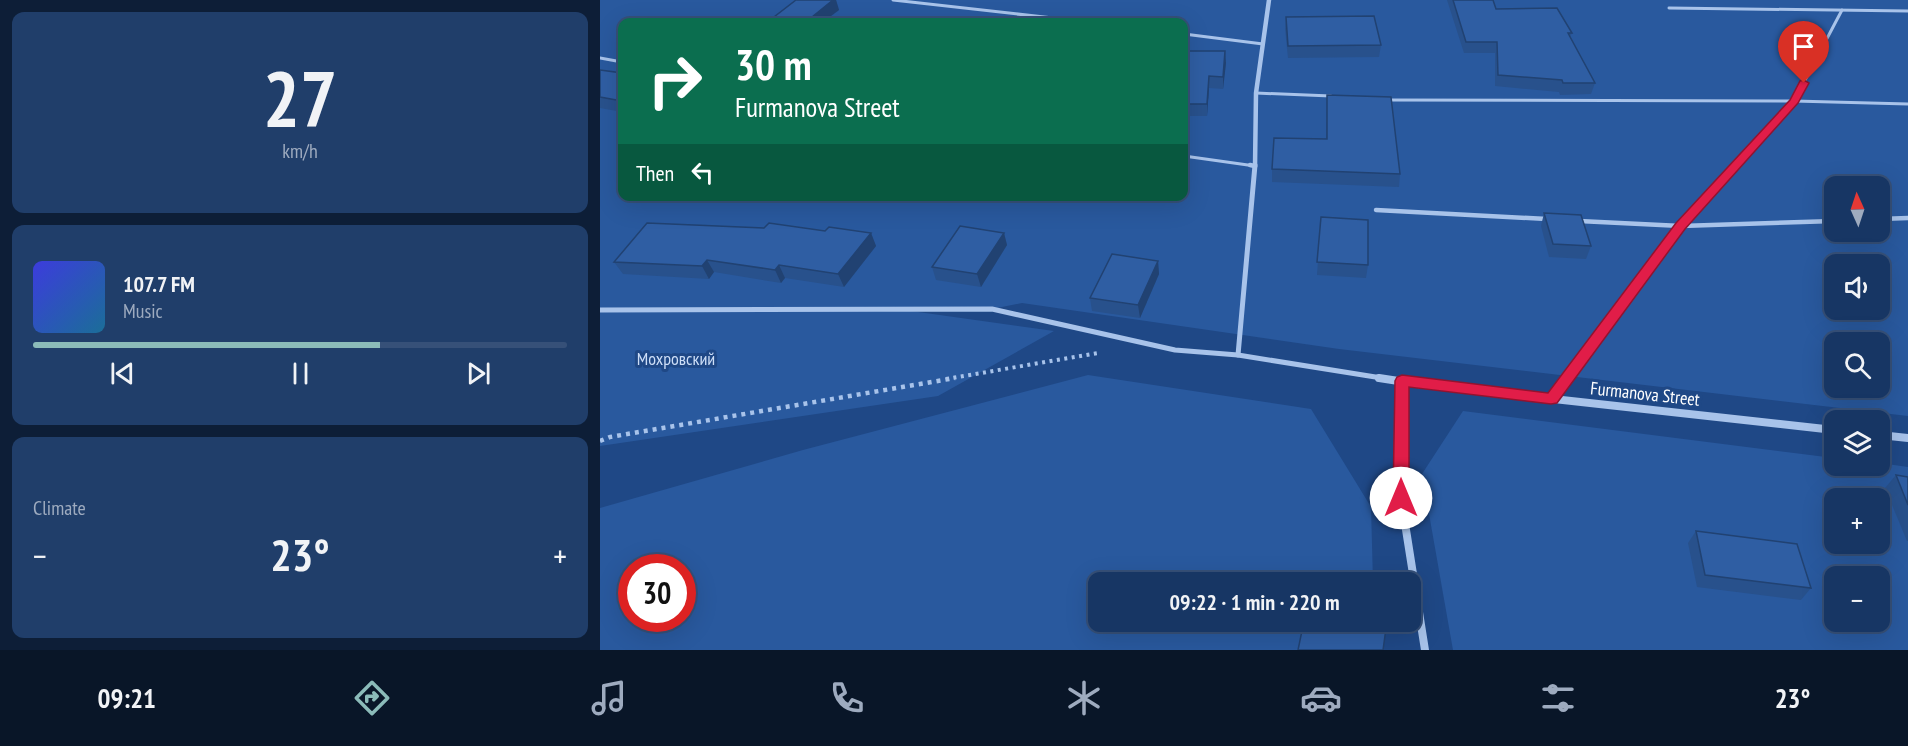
<!DOCTYPE html>
<meta charset="utf-8">
<style>
body{margin:0;font-family:"PT Sans Narrow",sans-serif;background:#203e6a;color:#f1f3f6;height:100vh;display:flex;flex-direction:column;font-size:22px;white-space:nowrap}
*{box-sizing:border-box;margin:0}
p{font-size:20px;color:#9eabbf}
.icon{flex:none;width:33px;height:33px;fill:none;stroke:currentColor;stroke-width:2;stroke-linecap:round;stroke-linejoin:round}
.map{position:relative;flex:1;overflow:hidden}
.details{display:flex;flex-direction:column;gap:12px;padding:12px;background:#0d1e37;width:600px}
.details>*{flex:none}
.hud{position:absolute;left:18px;top:18px;width:570px;height:183px;border-radius:12px;box-shadow:0 6px 24px #0002,0 0 0 2px #365078;background:#0b6e4f;color:#fff;overflow:hidden}
.needle{width:39px;rotate:357deg}
.fabs{position:absolute;left:1224px;top:176px;display:grid;gap:12px}
.fabs a{display:grid;place-items:center;width:66px;height:66px;border-radius:12px;background:#173664;box-shadow:0 6px 24px #0002,0 0 0 2px #365078;font-size:30px}
.speed{position:absolute;left:18px;top:554px;display:flex;gap:12px;font-size:30px;font-weight:700;text-align:center}
.speed>*{display:grid;place-content:center;width:78px;height:78px;border-radius:50%;background:#173664;box-shadow:0 6px 24px #0002,0 0 0 2px #365078;line-height:1}
.speed .limit{border:9px solid #d22;background:#fff;color:#111}
.pin{position:absolute;display:grid;place-items:center;width:51px;height:51px;color:#fff;margin:-62px -26px;border-radius:50% 50% 50% 0;rotate:-45deg;box-shadow:0 0 6px #0007}
.pin .icon{rotate:45deg}
.me{position:absolute;width:66px;margin:-33px;rotate:0deg;stroke-linejoin:round;filter:drop-shadow(0 0 4px #0008)}
.turn{display:flex;align-items:center;gap:21px;height:126px;padding:0 18px;font-size:27px}
.turn .icon{width:78px;height:78px;stroke-width:2.5}
.turn b{display:block;font-size:42px;line-height:51px}
.then{display:flex;align-items:center;height:57px;padding:0 18px;background:#0003;gap:12px;font-size:22px}
.big{font-size:45px;font-weight:600;line-height:1.1}
.details .card{flex:1;display:flex;flex-direction:column;justify-content:center;gap:9px;min-width:0;padding:0 21px;border-radius:12px;background:#203e6a}
.details .dial{align-items:center;gap:0}
.dial b{font-size:78px;line-height:1}
.song{display:flex;align-items:center;gap:18px}
.cover{width:72px;height:72px;border-radius:9px;background:linear-gradient(135deg,hsl(240 70% 55%),hsl(200 70% 35%))}
.played{height:6px;border-radius:3px;background:linear-gradient(90deg,#8bbbb9 65%,#365078 65%)}
.keys{display:flex;justify-content:space-around;direction:ltr}
.heat{display:flex;justify-content:space-between;align-items:center;font-size:33px;direction:ltr}
.trip{position:absolute;left:488px;top:572px;width:333px;height:60px;border-radius:12px;background:#173664;box-shadow:0 6px 24px #0002,0 0 0 2px #365078;font-weight:600;line-height:60px;text-align:center}
.tabs{display:flex;height:96px;justify-content:space-around;align-items:center;background:#091628;color:#9eabbf}
.tabs .icon{width:42px;height:42px}
.tabs .current{color:#8bbbb9}
.tabs b{font-size:27px;color:#f1f3f6}
main{display:flex;flex:1;min-height:0}
.map>svg:first-child{display:block}
.green{fill:#29599e;fill-rule:evenodd}
.lines{fill:none;stroke-linecap:round;stroke-linejoin:round}
.path-far1{stroke:#a8c3ea;stroke-width:4;stroke-dasharray:3 4.5;stroke-linecap:butt}
.path{stroke:#a8c3ea;stroke-width:4.5;stroke-dasharray:4 5;stroke-linecap:butt}
.service-far2{stroke:#a8c3ea;stroke-width:3}
.service-far1{stroke:#a8c3ea;stroke-width:4.5}
.service{stroke:#a8c3ea;stroke-width:5}
.minor-far2{stroke:#a8c3ea;stroke-width:4.5}
.minor-far1{stroke:#a8c3ea;stroke-width:5}
.minor{stroke:#a8c3ea;stroke-width:8}
.wall{fill:#28518c}
.shaded-wall{fill:#214272}
.building{fill:#2f5ea3;stroke:#214272;stroke-width:1.5}
.route{fill:#e11d48;stroke:#92132f;stroke-width:1.5}
.labels{text-anchor:middle;stroke-width:6;stroke-linejoin:round;paint-order:stroke}
.park-label{font-size:18px;fill:#cddef7;stroke:#1f4886}
.street-label{font-size:18px;fill:#fff;stroke:#1f4886}
</style>
<main>
<section class="details">
<div class="card dial"><b>27</b><p>km/h</p></div>
<div class="card">
<div class="song"><i class="cover"></i><div><b>107.7 FM</b><p>Music</p></div></div>
<div class="played"></div>
<div class="keys"><svg class="icon" aria-label="previous" viewBox="0 0 24 24"><path d="M18 5L8 12l10 7zM5 5v14"/></svg><svg class="icon" aria-label="pause" viewBox="0 0 24 24"><path d="M8 5v14M16 5v14"/></svg><svg class="icon" aria-label="next" viewBox="0 0 24 24"><path d="M6 5l10 7-10 7zM19 5v14"/></svg></div>
</div>
<div class="card"><p>Climate</p>
<div class="heat"><a>−</a><b class="big">23°</b><a>+</a></div>
</div>
</section>
<div class="map">
<svg width="1308" height="650" viewBox="0 0 1308 650">
<rect width="100%" height="100%" fill="#1f4886"/>
<!-- green -->
<g class="green">
<path d="M0,0H1308V416L739,349L422,303L392,309L304,310L454,331L338,396L0,446ZM22,22H584V196H22ZM1234,186H1280V231H1234ZM1234,264H1280V309H1234ZM1234,342H1280V387H1234Z"/>
<path d="M488,375L711,409L771,507L773,582H498V621H774L764,650H0V508L203,450ZM32,567H82V618H32Z"/>
<path d="M863,411L1234,458V465L1280,463L1308,467V650H853L822,474ZM1234,498H1280V543H1234ZM1234,576H1280V621H1234Z"/>
</g>
<g class="lines">
<!-- path-far1 -->
<polyline class="path-far1" points="346,379 498,353"/>
<!-- path -->
<polyline class="path" points="0,441 10,437 355,378"/>
<!-- service-far2 -->
<g class="service-far2">
<polyline points="293,0 488,22"/>
<polyline points="1069,8 1308,11"/>
<polyline points="584,34 663,44"/>
<polyline points="0,58 22,62"/>
<polyline points="656,93 731,96"/>
<polyline points="787,100 1194,101 1308,104"/>
<polyline points="584,156 655,166"/>
<polyline points="1135,167 1194,101 1242,10"/>
</g>
<!-- service-far1 -->
<g class="service-far1">
<polyline points="650,165 655,166"/>
<polyline points="776,210 947,219"/>
<polyline points="1280,219 1308,218"/>
<polyline points="979,221 1081,226 1234,221"/>
<polyline points="966,379 1081,226 1136,165"/>
</g>
<!-- service -->
<polyline class="service" points="951,399 967,378"/>
<!-- minor-far2 -->
<polyline class="minor-far2" points="655,167 656,93 669,0"/>
<!-- minor-far1 -->
<g class="minor-far1">
<polyline points="0,310 392,309 575,350 638,355 788,379"/>
<polyline points="638,355 655,165"/>
</g>
<!-- minor -->
<g class="minor">
<polyline points="779,378 818,384 1234,430"/>
<polyline points="802,381 801,498 825,650"/>
<polyline points="1280,435 1308,438"/>
</g>
</g>
<!-- wall -->
<g class="wall">
<polygon points="196,0 236,0 239,10 223,22 176,22 174,17"/>
<polygon points="847,0 893,0 896,9 972,33 970,37 995,83 991,94 960,95 959,92 895,86 895,53 864,53"/>
<polygon points="686,17 781,45 779,57 688,58 685,29"/>
<polygon points="584,51 626,63 623,89 609,88 607,116 584,116"/>
<polygon points="0,70 22,73 22,112 0,108"/>
<polygon points="727,95 800,174 799,187 672,182 672,169 726,139"/>
<polygon points="944,213 991,246 986,259 949,257 941,226"/>
<polygon points="721,217 768,265 766,278 717,275"/>
<polygon points="225,231 271,233 276,246 244,287 185,278 181,283 114,272 109,279 23,274 14,262"/>
<polygon points="404,233 407,245 381,287 336,280 332,267"/>
<polygon points="558,261 559,274 540,318 492,311 490,298"/>
<polygon points="1296,475 1308,477 1308,541 1307,541 1285,488"/>
<polygon points="1096,531 1211,588 1201,600 1097,587 1088,543"/>
</g>
<!-- shaded-wall -->
<g class="shaded-wall">
<polygon points="233,0 236,0 239,10 223,22 207,22 207,21"/>
<polygon points="625,51 626,63 623,89 623,77"/>
<polygon points="609,76 609,88 607,116 607,104"/>
<polygon points="271,233 276,246 244,287 238,274"/>
<polygon points="404,233 407,245 381,287 377,274"/>
<polygon points="107,260 114,272 109,279 102,266"/>
<polygon points="558,261 559,274 540,318 538,305"/>
<polygon points="179,265 185,278 181,283 175,270"/>
</g>
<!-- building -->
<g class="building">
<polygon points="196,0 233,0 207,21 174,17"/>
<polygon points="853,0 893,0 896,9 957,8 972,33 968,33 995,83 963,83 962,80 898,75 897,42 866,42"/>
<polygon points="774,16 781,45 688,46 686,17"/>
<polygon points="584,51 625,51 623,77 609,76 607,104 584,104"/>
<polygon points="0,70 22,73 22,101 0,97"/>
<polygon points="727,95 791,97 800,174 672,169 674,138 727,139"/>
<polygon points="944,213 981,215 991,246 953,244"/>
<polygon points="721,217 768,220 768,265 717,262"/>
<polygon points="47,223 164,228 169,223 225,231 229,227 271,233 238,274 179,265 175,270 107,260 102,266 14,262"/>
<polygon points="360,226 404,233 377,274 332,267"/>
<polygon points="512,254 558,261 538,305 490,298"/>
<polygon points="1296,475 1308,477 1308,505"/>
<polygon points="1096,531 1197,544 1211,588 1105,575"/>
<polygon points="714,577 739,582 713,582"/>
<polygon points="704,621 787,621 783,650 698,650"/>
</g>
<!-- route -->
<polygon class="route" points="1204,80 1209,83 1198,103 1085,229 957,403 951,404 809,387 809,498 807,503 801,505 795,503 793,498 795,381 797,377 802,375 948,393 1076,223 1190,100 1200,81"/>
<g class="labels">
<!-- park labels -->
<g class="park-label">
<text x="76" y="365">Мохровский</text>
</g>
<!-- street labels -->
<g class="street-label">
<text transform="translate(1045 394) rotate(6)" y="6">Furmanova Street</text>
</g>
</g>
</svg>
<div class="fabs">
<a><svg class="needle" viewBox="-14 -14 28 28"><path d="M0-13l5 13h-10z" fill="#e53935"/><path d="M0 13l5-13h-10z" fill="#9eabbf"/></svg></a>
<a><svg class="icon" aria-label="sound" viewBox="0 0 24 24"><path d="M4 9h4l5-4v14l-5-4H4zM17 9q2 3 0 6"/></svg></a>
<a><svg class="icon" aria-label="search" viewBox="0 0 24 24"><circle cx="10" cy="10" r="6"/><path d="M15 15l6 6"/></svg></a>
<a><svg class="icon" aria-label="layers" viewBox="0 0 24 24"><path d="M12 4l9 5-9 5-9-5zM3 14l9 5 9-5"/></svg></a>
<a>+</a>
<a>−</a>
</div>
<div class="speed"><div class="limit">30</div></div>
<div class="pin" style="left:1204px;top:83px;background:#d93025"><svg class="icon" aria-label="arrive" viewBox="0 0 24 24"><path d="M6 21V4h12l-3 4 3 4H6"/></svg></div>
<svg class="me" style="left:801px;top:498px" viewBox="-20 -20 40 40"><circle r="19" fill="#fff"/><path d="M0-13L10 11 0 6-10 11z" fill="#e11d48"/></svg>
<div class="trip">09:22 · 1 min · 220 m</div>
<div class="hud">
<div class="turn"><svg class="icon" aria-label="right" viewBox="0 0 24 24"><path d="M7 20v-9h11M14 6l5 5-5 5"/></svg><div><b>30 m</b>Furmanova Street</div></div>
<div class="then">Then<svg class="icon" aria-label="left" viewBox="0 0 24 24"><path d="M17 20v-9H6M10 6l-5 5 5 5"/></svg></div>
</div>
</div>
</main>
<nav class="tabs">
<b>09:21</b>
<svg class="icon current" aria-label="directions" viewBox="0 0 24 24"><path d="M12 3l9 9-9 9-9-9zM9 14v-3h6M13 9l2 2-2 2"/></svg>
<svg class="icon" aria-label="music" viewBox="0 0 24 24"><path d="M9 18V5l10-2v13"/><circle cx="6" cy="18" r="3"/><circle cx="16" cy="16" r="3"/></svg>
<svg class="icon" aria-label="phone" viewBox="0 0 24 24"><path d="M5 4h4l2 5-3 2q2 4 5 5l2-3 5 2v4C11 20 4 13 5 4z"/></svg>
<svg class="icon" aria-label="climate" viewBox="0 0 24 24"><path d="M12 3v18M4 7l16 10M4 17L20 7"/></svg>
<svg class="icon" aria-label="car" viewBox="0 0 24 24"><path d="M5 17H2v-5l4-1 3-4h7l3 4 3 1v5h-3M9 17h6M6 11h13"/><circle cx="7" cy="17" r="2"/><circle cx="17" cy="17" r="2"/></svg>
<svg class="icon" aria-label="filters" viewBox="0 0 24 24"><path d="M4 7h16M4 17h16"/><circle cx="9" cy="7" r="2"/><circle cx="15" cy="17" r="2"/></svg>
<b>23°</b>
</nav>
